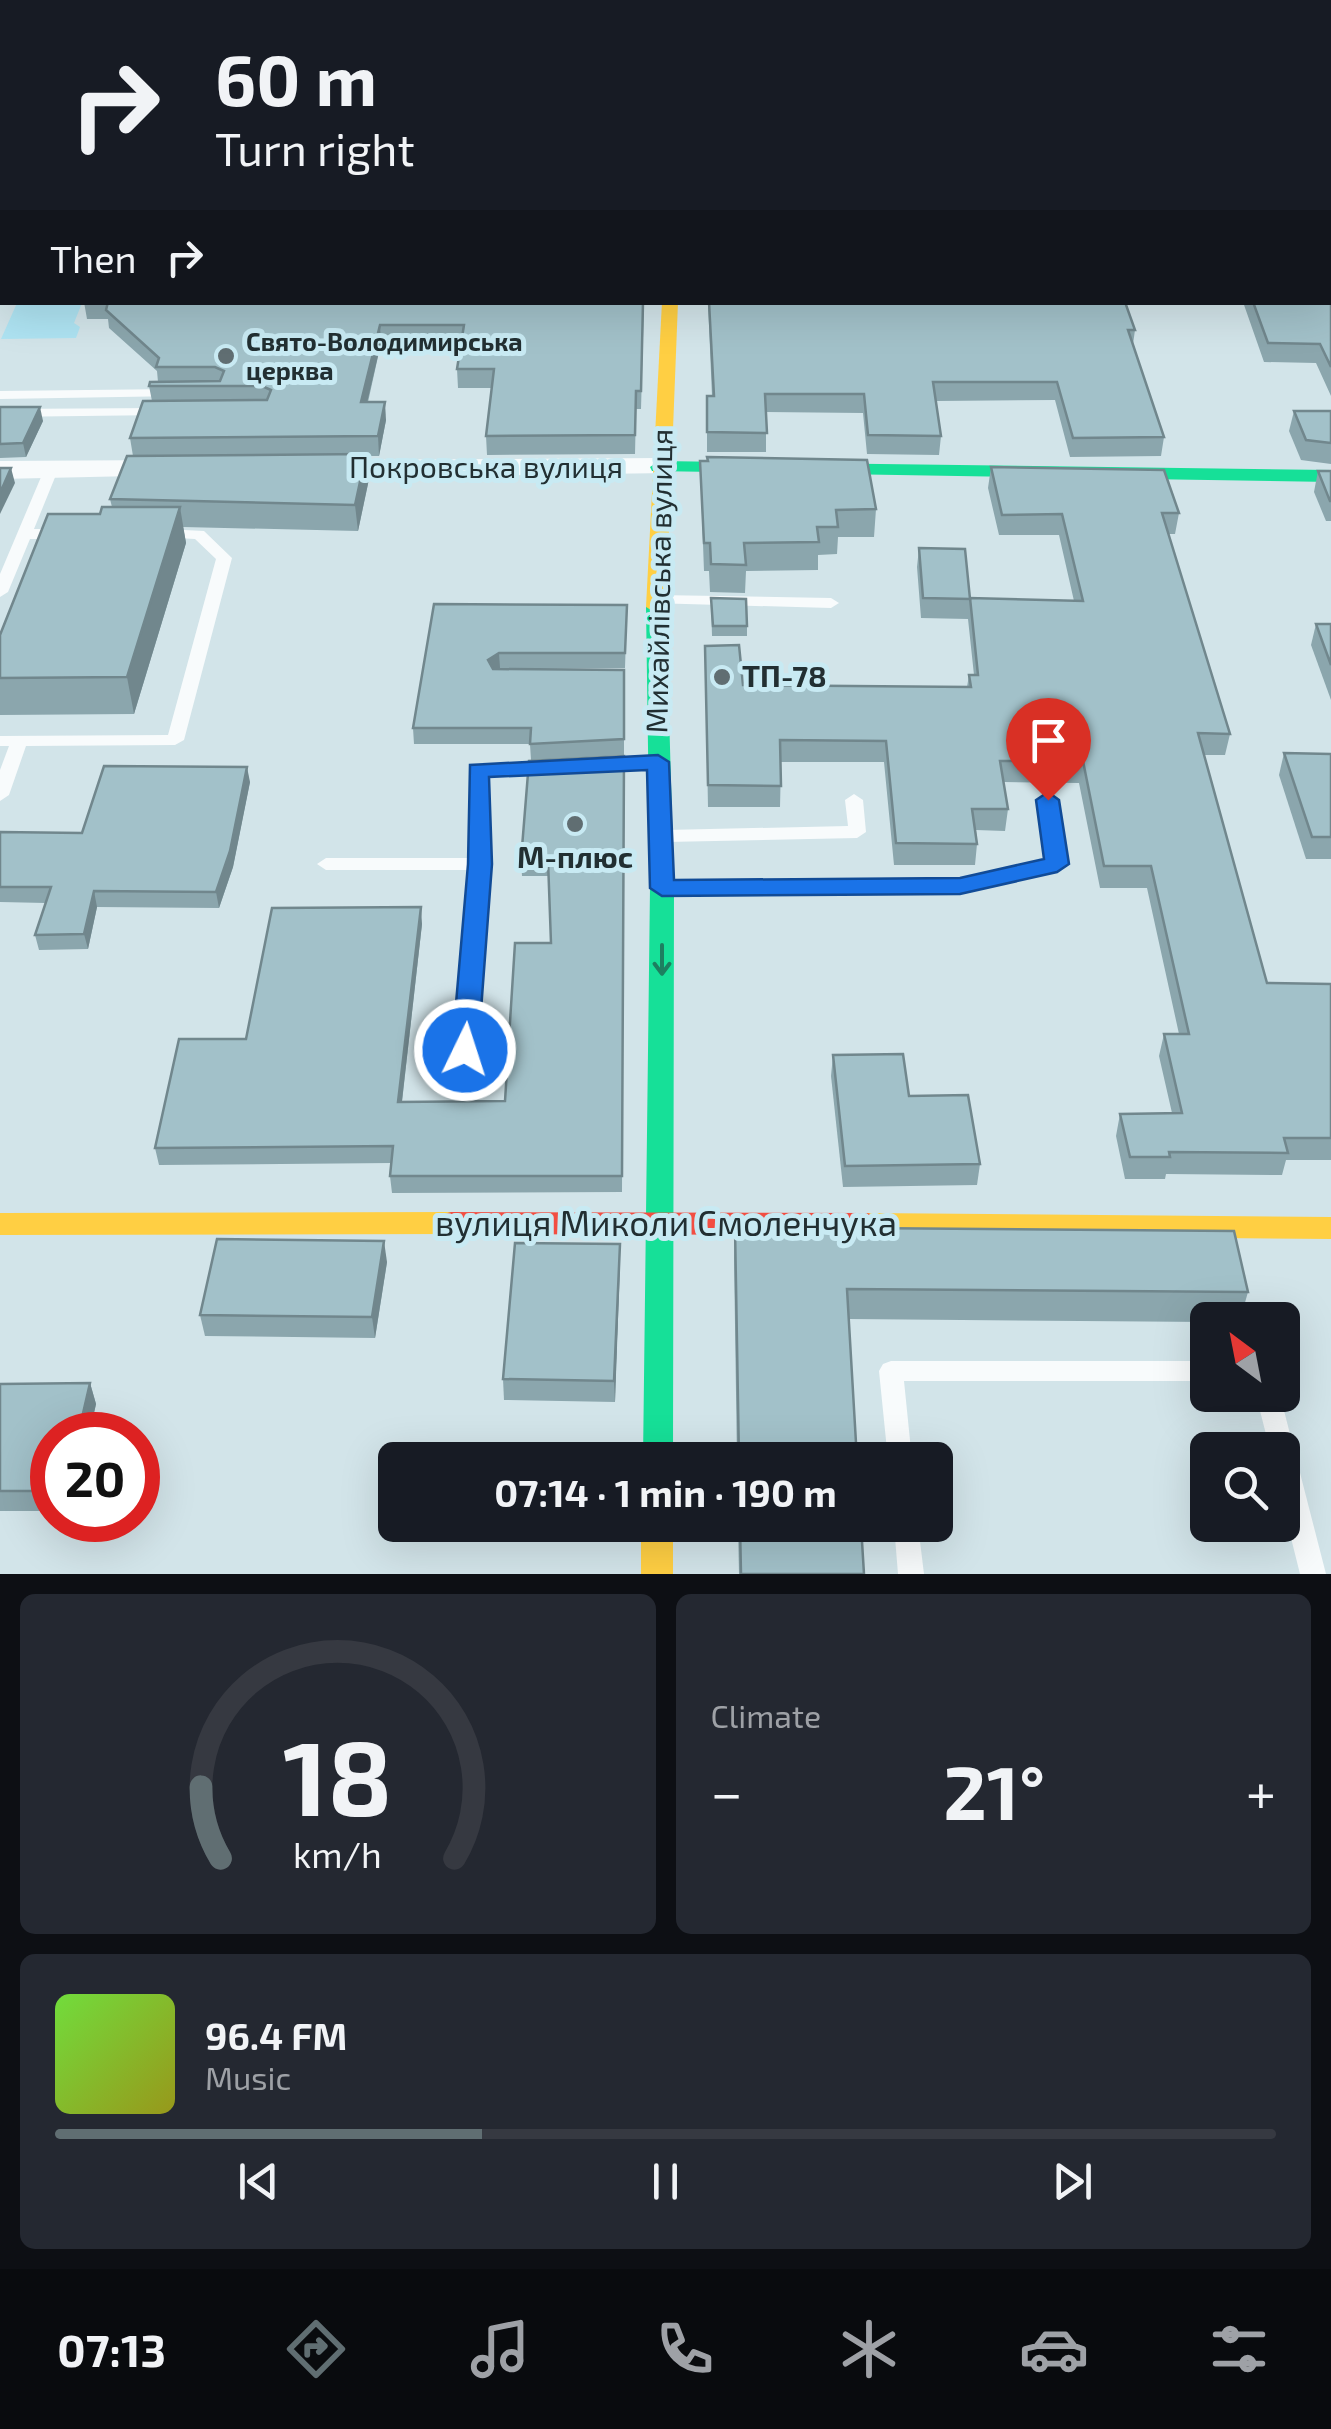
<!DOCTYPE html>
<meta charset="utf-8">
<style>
body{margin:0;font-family:"Exo 2",sans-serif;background:#242831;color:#f1f3f6;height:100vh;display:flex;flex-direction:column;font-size:38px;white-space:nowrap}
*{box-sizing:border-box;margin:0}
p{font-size:32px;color:#9ea1a6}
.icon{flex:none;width:55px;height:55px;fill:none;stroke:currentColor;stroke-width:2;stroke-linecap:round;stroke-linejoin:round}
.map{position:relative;height:1574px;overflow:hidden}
.sheet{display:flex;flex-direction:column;gap:20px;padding:20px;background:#0d0f14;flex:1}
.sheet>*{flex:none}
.top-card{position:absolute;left:0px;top:0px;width:1332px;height:305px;box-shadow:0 10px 40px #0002;background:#171b24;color:#f1f3f6;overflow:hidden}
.needle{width:65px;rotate:328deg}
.controls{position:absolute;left:1190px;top:1302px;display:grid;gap:20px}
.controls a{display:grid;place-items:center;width:110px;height:110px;border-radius:15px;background:#171b24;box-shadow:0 10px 40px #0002;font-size:50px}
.speed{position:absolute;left:30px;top:1412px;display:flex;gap:20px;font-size:50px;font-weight:700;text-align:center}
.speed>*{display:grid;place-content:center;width:130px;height:130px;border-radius:50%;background:#171b24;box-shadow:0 10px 40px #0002;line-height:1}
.speed .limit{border:15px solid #d22;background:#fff;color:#111}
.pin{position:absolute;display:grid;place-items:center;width:85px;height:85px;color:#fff;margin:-102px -42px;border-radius:50% 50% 50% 0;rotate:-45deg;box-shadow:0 0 10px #0007}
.pin .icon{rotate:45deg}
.me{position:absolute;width:110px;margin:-55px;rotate:4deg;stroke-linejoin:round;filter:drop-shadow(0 0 8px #0008)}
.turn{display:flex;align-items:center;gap:35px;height:210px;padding:0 50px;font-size:45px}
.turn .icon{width:130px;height:130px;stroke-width:2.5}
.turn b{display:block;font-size:70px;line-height:85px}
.then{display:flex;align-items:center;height:95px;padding:0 50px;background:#0003;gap:20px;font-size:38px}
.big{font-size:75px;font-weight:700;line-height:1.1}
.sheet .widget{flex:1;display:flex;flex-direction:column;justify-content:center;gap:15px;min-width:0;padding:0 35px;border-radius:15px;background:#242831}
.sheet .dial{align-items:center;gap:0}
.dial svg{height:260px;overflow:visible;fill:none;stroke:#363941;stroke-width:7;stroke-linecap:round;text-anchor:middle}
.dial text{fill:#f1f3f6;stroke:none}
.song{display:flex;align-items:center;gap:30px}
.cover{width:120px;height:120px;border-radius:15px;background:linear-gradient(135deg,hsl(100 70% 55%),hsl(60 70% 35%))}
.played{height:10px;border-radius:5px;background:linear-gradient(90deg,#606e72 35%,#363941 35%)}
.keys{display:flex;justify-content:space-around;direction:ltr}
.heat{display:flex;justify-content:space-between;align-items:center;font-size:55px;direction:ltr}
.sheet .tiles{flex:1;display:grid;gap:20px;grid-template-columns:1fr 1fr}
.widget:last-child{grid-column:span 2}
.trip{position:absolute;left:378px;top:1442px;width:575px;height:100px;border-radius:15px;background:#171b24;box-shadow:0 10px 40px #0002;font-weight:700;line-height:100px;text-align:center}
.tabs{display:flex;height:160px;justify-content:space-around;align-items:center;background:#090b0e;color:#9ea1a6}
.tabs .icon{width:70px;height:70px}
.tabs .selected{color:#606e72}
.tabs b{font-size:45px;color:#f1f3f6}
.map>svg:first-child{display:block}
.green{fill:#aee3f2}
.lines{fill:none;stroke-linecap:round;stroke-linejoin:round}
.lane{fill:#f8fbfc;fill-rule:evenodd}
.street{fill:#f8fbfc;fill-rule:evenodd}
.fast{fill:#16e098;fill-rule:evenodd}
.slow{fill:#ffcf43;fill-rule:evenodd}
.jam{fill:#f24e42;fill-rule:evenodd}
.wall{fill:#8ba6ad}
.shaded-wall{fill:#71878d}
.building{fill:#a2c1c9;stroke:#71878d;stroke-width:2.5}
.oneway{stroke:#1d7f60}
.route{fill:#1a73e8;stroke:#114b97;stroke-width:2.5}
.poi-dot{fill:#606e72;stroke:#c8eaf3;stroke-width:4}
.labels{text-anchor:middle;stroke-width:10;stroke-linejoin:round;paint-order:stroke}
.far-poi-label{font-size:25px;font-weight:bold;fill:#222f32;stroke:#c8eaf3;text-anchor:start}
.street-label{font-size:30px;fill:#222f32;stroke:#c8eaf3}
.poi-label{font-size:30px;font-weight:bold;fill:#222f32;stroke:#c8eaf3;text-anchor:start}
.near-street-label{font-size:35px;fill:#222f32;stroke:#c8eaf3}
</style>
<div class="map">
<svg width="1331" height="1574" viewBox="0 0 1331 1574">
<rect width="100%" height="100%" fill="#d2e4e9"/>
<!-- green -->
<polygon class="green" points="17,303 82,303 74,323 80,327 76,338 1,339"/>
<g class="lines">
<!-- lane -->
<g class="lane">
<polygon points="2,212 2,220 0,221 0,213"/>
<rect x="0" y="245" width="2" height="8"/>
<polygon points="174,389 179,390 179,396 0,399 0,391"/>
<polygon points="159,408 164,409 164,415 0,417 0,409"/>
<polygon points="51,466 58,470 34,529 63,529 71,534 63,539 30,539 8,592 0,597 0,574 44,470"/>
<polygon points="164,529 204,531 232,558 184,740 175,745 26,746 9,795 0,801 0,770 9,746 0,746 0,736 168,735 216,559 195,539 159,537 156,534"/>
<polygon points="657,595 831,598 839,603 831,608 651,603 649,600"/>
<polygon points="550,761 559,766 556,770 487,776 489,864 472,1087 469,1092 462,1095 455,1092 452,1087 470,870 326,870 317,864 326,858 471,858 469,771 472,767"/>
<polygon points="854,794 863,800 866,832 857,838 666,842 657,836 666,830 848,826 845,800"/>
<polygon points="1048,794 1057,800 1066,864 1057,870 960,892 668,894 659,888 668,882 960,880 1047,860 1039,800"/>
<polygon points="891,1361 1208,1361 1208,1381 904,1381 912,1460 888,1460 879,1371 883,1364"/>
<polygon points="1256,1395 1280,1395 1326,1574 1300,1574 1282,1502 1282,1450 1270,1450"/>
<polygon points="894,1525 918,1525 924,1574 898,1574"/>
</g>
<!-- street -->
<g class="street">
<polygon points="659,458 673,467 669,473 321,478 307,469 321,460"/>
<polygon points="169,460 179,463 183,469 179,475 0,479 0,461"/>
</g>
<!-- fast -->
<g class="fast">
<polygon points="659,461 1331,470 1331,482 652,471 650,467"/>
<polygon points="656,601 666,607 674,888 673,1460 643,1460 650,888 646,607"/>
</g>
<!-- slow -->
<g class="slow">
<polygon points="662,302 678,302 666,607 656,613 646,607"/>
<polygon points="451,1212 461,1215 465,1223 461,1231 451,1234 0,1235 0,1213"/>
<polygon points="867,1213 1331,1217 1331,1239 867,1235 857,1232 853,1224 857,1216"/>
<rect x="641" y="1525" width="32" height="49"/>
</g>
<!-- jam -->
<g class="jam">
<rect x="0" y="148" width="2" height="8"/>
<polygon points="451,1212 867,1213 877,1216 881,1224 877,1232 867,1235 451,1234 441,1231 437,1223 441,1215"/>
</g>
</g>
<!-- wall -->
<g class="wall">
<polygon points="157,0 899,0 899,2 155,2"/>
<polygon points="2,26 2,104 0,104 0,30"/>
<polygon points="1331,264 1331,396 1316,363 1264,362 1243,302 1330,302"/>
<polygon points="84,302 644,302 641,409 636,409 635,454 487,455 486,436 492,388 458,388 457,369 461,343 381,343 368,402 386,420 379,456 366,456 369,479 358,531 183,527 186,543 134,714 0,715 0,635 100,514 112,507 110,499 133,456 130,438 152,401 149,386 158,382 157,371 109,328 108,319 87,319"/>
<polygon points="708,302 1125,302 1135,330 1133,344 1164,437 1161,456 1070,457 1055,400 936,401 941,436 939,455 867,454 863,413 766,412 766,452 707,452 707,396 712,396"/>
<polygon points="0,407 43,421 26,457 0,458"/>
<polygon points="1294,411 1331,411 1331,464 1301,460 1289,431"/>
<polygon points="700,461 876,509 874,537 838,537 837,554 818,555 818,570 746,571 745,593 710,592 709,571 704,571"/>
<polygon points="991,467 1179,513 1175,534 1168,534 1230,734 1225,755 1204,755 1267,983 1331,984 1331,1160 1286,1160 1282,1175 1166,1174 1165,1179 1125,1179 1116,1136 1120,1114 1172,1113 1159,1056 1164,1034 1179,1034 1147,888 1100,888 1079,783 1004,782 1008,809 1005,831 976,830 977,844 975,865 894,865 884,762 781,762 780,807 708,807 705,646 743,685 967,687 969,675 974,675 968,619 921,618 917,567 919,548 970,599 1074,601 1059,535 999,535 988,488"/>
<polygon points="1318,471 1331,471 1331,521 1326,521 1314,492"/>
<polygon points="711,598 747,626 747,636 712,636"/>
<polygon points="434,604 627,605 625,668 498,669 624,670 624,755 531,760 530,744 414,744 413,728"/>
<polygon points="1316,624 1331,624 1331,700 1311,645"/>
<polygon points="1284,753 1331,754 1331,859 1306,859 1279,775"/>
<polygon points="624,756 622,1192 392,1193 390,1176 391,1163 159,1165 155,1148 246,1039 422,924 402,1102 505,1101 551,943 549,876 522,876 521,860"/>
<polygon points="250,782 233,867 219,908 97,907 88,949 39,950 35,935 46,903 0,902 0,832 82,833"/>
<polygon points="833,1055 909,1096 980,1164 977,1185 843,1187 831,1076"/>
<polygon points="735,1227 1248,1292 1240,1320 1208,1320 1208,1322 849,1319 857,1460 737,1460 734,1257"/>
<polygon points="620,1244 615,1402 504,1400 503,1379"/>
<polygon points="387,1262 375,1338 205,1336 200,1315"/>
<polygon points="90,1383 96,1404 89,1435 52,1435 52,1511 0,1511 0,1384"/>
<polygon points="738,1525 861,1525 864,1574 739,1574"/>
</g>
<!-- shaded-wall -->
<g class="shaded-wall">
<polygon points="82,0 98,0 97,2 81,2"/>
<polygon points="380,325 381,343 363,420 361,402"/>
<polygon points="385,402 386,420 379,456 378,436"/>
<polygon points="40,407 43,421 26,457 23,443"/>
<polygon points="366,454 369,479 358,531 355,505"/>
<polygon points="11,468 15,483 0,514 0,493"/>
<polygon points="180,507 186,543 134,714 127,677"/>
<polygon points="499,653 500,668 489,675 488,660"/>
<polygon points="247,767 250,782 233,867 219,908 216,892"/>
<polygon points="94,891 97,907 88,949 84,934"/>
<polygon points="421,907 422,924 400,1118 398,1102"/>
<polygon points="384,1241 387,1262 375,1338 372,1317"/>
<polygon points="620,1244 620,1265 615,1402 614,1381"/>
<polygon points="90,1383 96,1404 89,1435 78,1435"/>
</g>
<!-- building -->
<g class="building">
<polygon points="19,0 82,0 81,2 17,2"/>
<polygon points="157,0 214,0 213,2 155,2"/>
<polygon points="288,0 899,0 899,2 287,2"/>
<polygon points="1050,0 1309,0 1310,2 1051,2"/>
<polygon points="2,26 2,81 0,81 0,30"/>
<polygon points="1330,68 1331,71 1330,143"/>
<polygon points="1330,144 1331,144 1331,367 1320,344 1268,343 1253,302 1330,302"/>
<polygon points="108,302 643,302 641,391 636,391 635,435 486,436 494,369 457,369 464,325 380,325 361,402 385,402 378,436 130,438 143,401 267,400 271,390 262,386 149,386 150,382 220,381 224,371 215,367 156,367 159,358 106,310"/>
<polygon points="709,302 1125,302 1135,330 1128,330 1164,437 1073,438 1057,382 933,382 941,436 868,435 864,394 765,394 767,433 707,432 707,396 714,396"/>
<polygon points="0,407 40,407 23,443 0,444"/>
<polygon points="1294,411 1331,411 1331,443 1306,440"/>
<polygon points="366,454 355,505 110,499 127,456"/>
<polygon points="707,457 867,460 876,509 836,510 838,527 817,527 819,542 744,543 746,565 711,564 710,543 704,543 700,461 708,461"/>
<polygon points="991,467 1164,470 1179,513 1162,513 1230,734 1198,733 1267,983 1331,984 1331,1138 1284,1138 1288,1153 1169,1152 1170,1157 1130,1157 1120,1114 1182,1113 1164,1034 1189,1034 1151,866 1104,866 1083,761 1000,761 1008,809 972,809 977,844 896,843 886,741 780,740 781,786 708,785 705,646 739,645 743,685 971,687 969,675 978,675 970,598 1083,601 1062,514 1002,515"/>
<polygon points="0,468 11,468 0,493"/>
<polygon points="1318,471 1331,471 1331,501 1330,501"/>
<polygon points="102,507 180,507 127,677 0,678 0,635 48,514 100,514"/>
<polygon points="919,548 965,549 970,599 923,598"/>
<polygon points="711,598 746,599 747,626 713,626"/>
<polygon points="434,604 627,605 625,653 499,653 488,660 493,669 624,670 624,739 530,744 531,728 413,728"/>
<polygon points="1316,624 1331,624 1331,665"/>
<polygon points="1284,753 1331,754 1331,837 1312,837"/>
<polygon points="624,756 622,1176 390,1176 393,1146 155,1148 179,1039 246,1039 272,908 421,907 398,1102 505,1101 515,943 551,943 548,860 521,860 529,761"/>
<polygon points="104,766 247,767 230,851 216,892 94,891 84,934 35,935 51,887 0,887 0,832 82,833"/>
<polygon points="903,1054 909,1096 968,1095 980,1164 845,1166 833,1055"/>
<polygon points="735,1227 1234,1231 1248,1292 847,1289 857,1460 739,1460"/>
<polygon points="217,1239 384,1241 372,1317 200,1315"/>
<polygon points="515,1243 620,1244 614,1381 503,1379"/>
<polygon points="90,1383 78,1435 52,1435 52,1491 0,1491 0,1384"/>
<polygon points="740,1525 861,1525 864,1574 741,1574"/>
</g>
<!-- one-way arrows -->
<defs><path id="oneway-shaft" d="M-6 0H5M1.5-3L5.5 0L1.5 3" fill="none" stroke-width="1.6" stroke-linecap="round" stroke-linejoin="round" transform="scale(2.5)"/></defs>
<use class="oneway" href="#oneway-shaft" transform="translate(662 960) rotate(90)"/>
<!-- route -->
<polygon class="route" points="658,755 669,762 674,880 960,878 1044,859 1036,800 1048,792 1059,800 1069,864 1057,872 960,894 662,896 650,888 647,770 489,777 492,864 478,1050 474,1056 456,1056 452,1050 468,864 470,765"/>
<!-- markers -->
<g class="poi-dot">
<circle cx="226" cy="356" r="10"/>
<circle cx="722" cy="677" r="10"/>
<circle cx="575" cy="824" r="10"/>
</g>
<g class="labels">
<!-- far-poi labels -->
<g class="far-poi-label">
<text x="246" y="351">Свято-Володимирська<tspan x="246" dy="29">церква</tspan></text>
</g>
<!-- street labels -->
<g class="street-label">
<text x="486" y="478">Покровська вулиця</text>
<text transform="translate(660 581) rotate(-89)" y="10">Михайлівська вулиця</text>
</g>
<!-- poi labels -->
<g class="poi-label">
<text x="742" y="687">ТП-78</text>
<text x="575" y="868" text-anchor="middle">М-плюс</text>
</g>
<!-- near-street labels -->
<g class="near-street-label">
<text x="666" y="1236">вулиця Миколи Смоленчука</text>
</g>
</g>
</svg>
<div class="controls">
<a><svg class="needle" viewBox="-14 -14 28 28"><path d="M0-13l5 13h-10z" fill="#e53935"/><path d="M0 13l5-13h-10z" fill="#9ea1a6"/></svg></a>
<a><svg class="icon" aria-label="search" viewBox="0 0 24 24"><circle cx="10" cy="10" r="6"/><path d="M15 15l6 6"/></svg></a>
</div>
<div class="speed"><div class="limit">20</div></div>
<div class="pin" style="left:1048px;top:800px;background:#d93025"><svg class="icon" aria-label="arrive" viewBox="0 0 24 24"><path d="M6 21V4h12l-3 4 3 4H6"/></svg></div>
<svg class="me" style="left:465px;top:1050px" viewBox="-20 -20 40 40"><circle r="17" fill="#1a73e8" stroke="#fff" stroke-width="3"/><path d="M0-11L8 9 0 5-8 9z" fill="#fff"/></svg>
<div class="trip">07:14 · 1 min · 190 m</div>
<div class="top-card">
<div class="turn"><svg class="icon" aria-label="right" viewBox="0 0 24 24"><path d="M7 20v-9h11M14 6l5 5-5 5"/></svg><div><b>60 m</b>Turn right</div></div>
<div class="then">Then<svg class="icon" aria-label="right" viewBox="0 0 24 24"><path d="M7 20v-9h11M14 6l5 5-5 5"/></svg></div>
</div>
</div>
<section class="sheet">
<div class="tiles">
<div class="widget dial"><svg viewBox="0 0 100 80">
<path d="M14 69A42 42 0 1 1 86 69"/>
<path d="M14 69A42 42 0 0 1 8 47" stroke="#606e72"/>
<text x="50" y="56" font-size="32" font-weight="700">18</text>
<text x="50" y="72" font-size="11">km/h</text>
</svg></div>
<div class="widget"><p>Climate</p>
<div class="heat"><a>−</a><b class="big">21°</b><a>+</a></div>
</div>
<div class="widget">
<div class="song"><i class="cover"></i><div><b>96.4 FM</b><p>Music</p></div></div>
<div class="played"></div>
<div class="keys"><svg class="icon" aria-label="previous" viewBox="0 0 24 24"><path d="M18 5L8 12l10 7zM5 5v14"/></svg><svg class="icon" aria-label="pause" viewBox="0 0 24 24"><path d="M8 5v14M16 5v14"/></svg><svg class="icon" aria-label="next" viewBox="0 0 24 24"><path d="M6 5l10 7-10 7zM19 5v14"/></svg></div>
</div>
</div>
</section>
<nav class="tabs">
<b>07:13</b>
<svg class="icon selected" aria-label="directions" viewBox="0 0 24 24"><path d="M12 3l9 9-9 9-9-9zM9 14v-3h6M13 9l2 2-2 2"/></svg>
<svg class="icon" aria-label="music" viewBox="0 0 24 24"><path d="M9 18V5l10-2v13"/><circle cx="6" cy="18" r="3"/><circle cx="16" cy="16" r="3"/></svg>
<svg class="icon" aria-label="phone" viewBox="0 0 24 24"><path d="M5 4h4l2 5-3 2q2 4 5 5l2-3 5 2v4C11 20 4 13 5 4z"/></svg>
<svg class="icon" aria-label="climate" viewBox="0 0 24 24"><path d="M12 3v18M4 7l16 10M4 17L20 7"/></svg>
<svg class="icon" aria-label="car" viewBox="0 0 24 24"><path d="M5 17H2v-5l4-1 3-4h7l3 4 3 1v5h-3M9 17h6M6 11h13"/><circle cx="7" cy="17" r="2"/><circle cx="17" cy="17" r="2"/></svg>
<svg class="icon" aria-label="filters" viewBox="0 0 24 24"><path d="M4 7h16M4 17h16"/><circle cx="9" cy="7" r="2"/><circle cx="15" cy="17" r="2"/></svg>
</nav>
